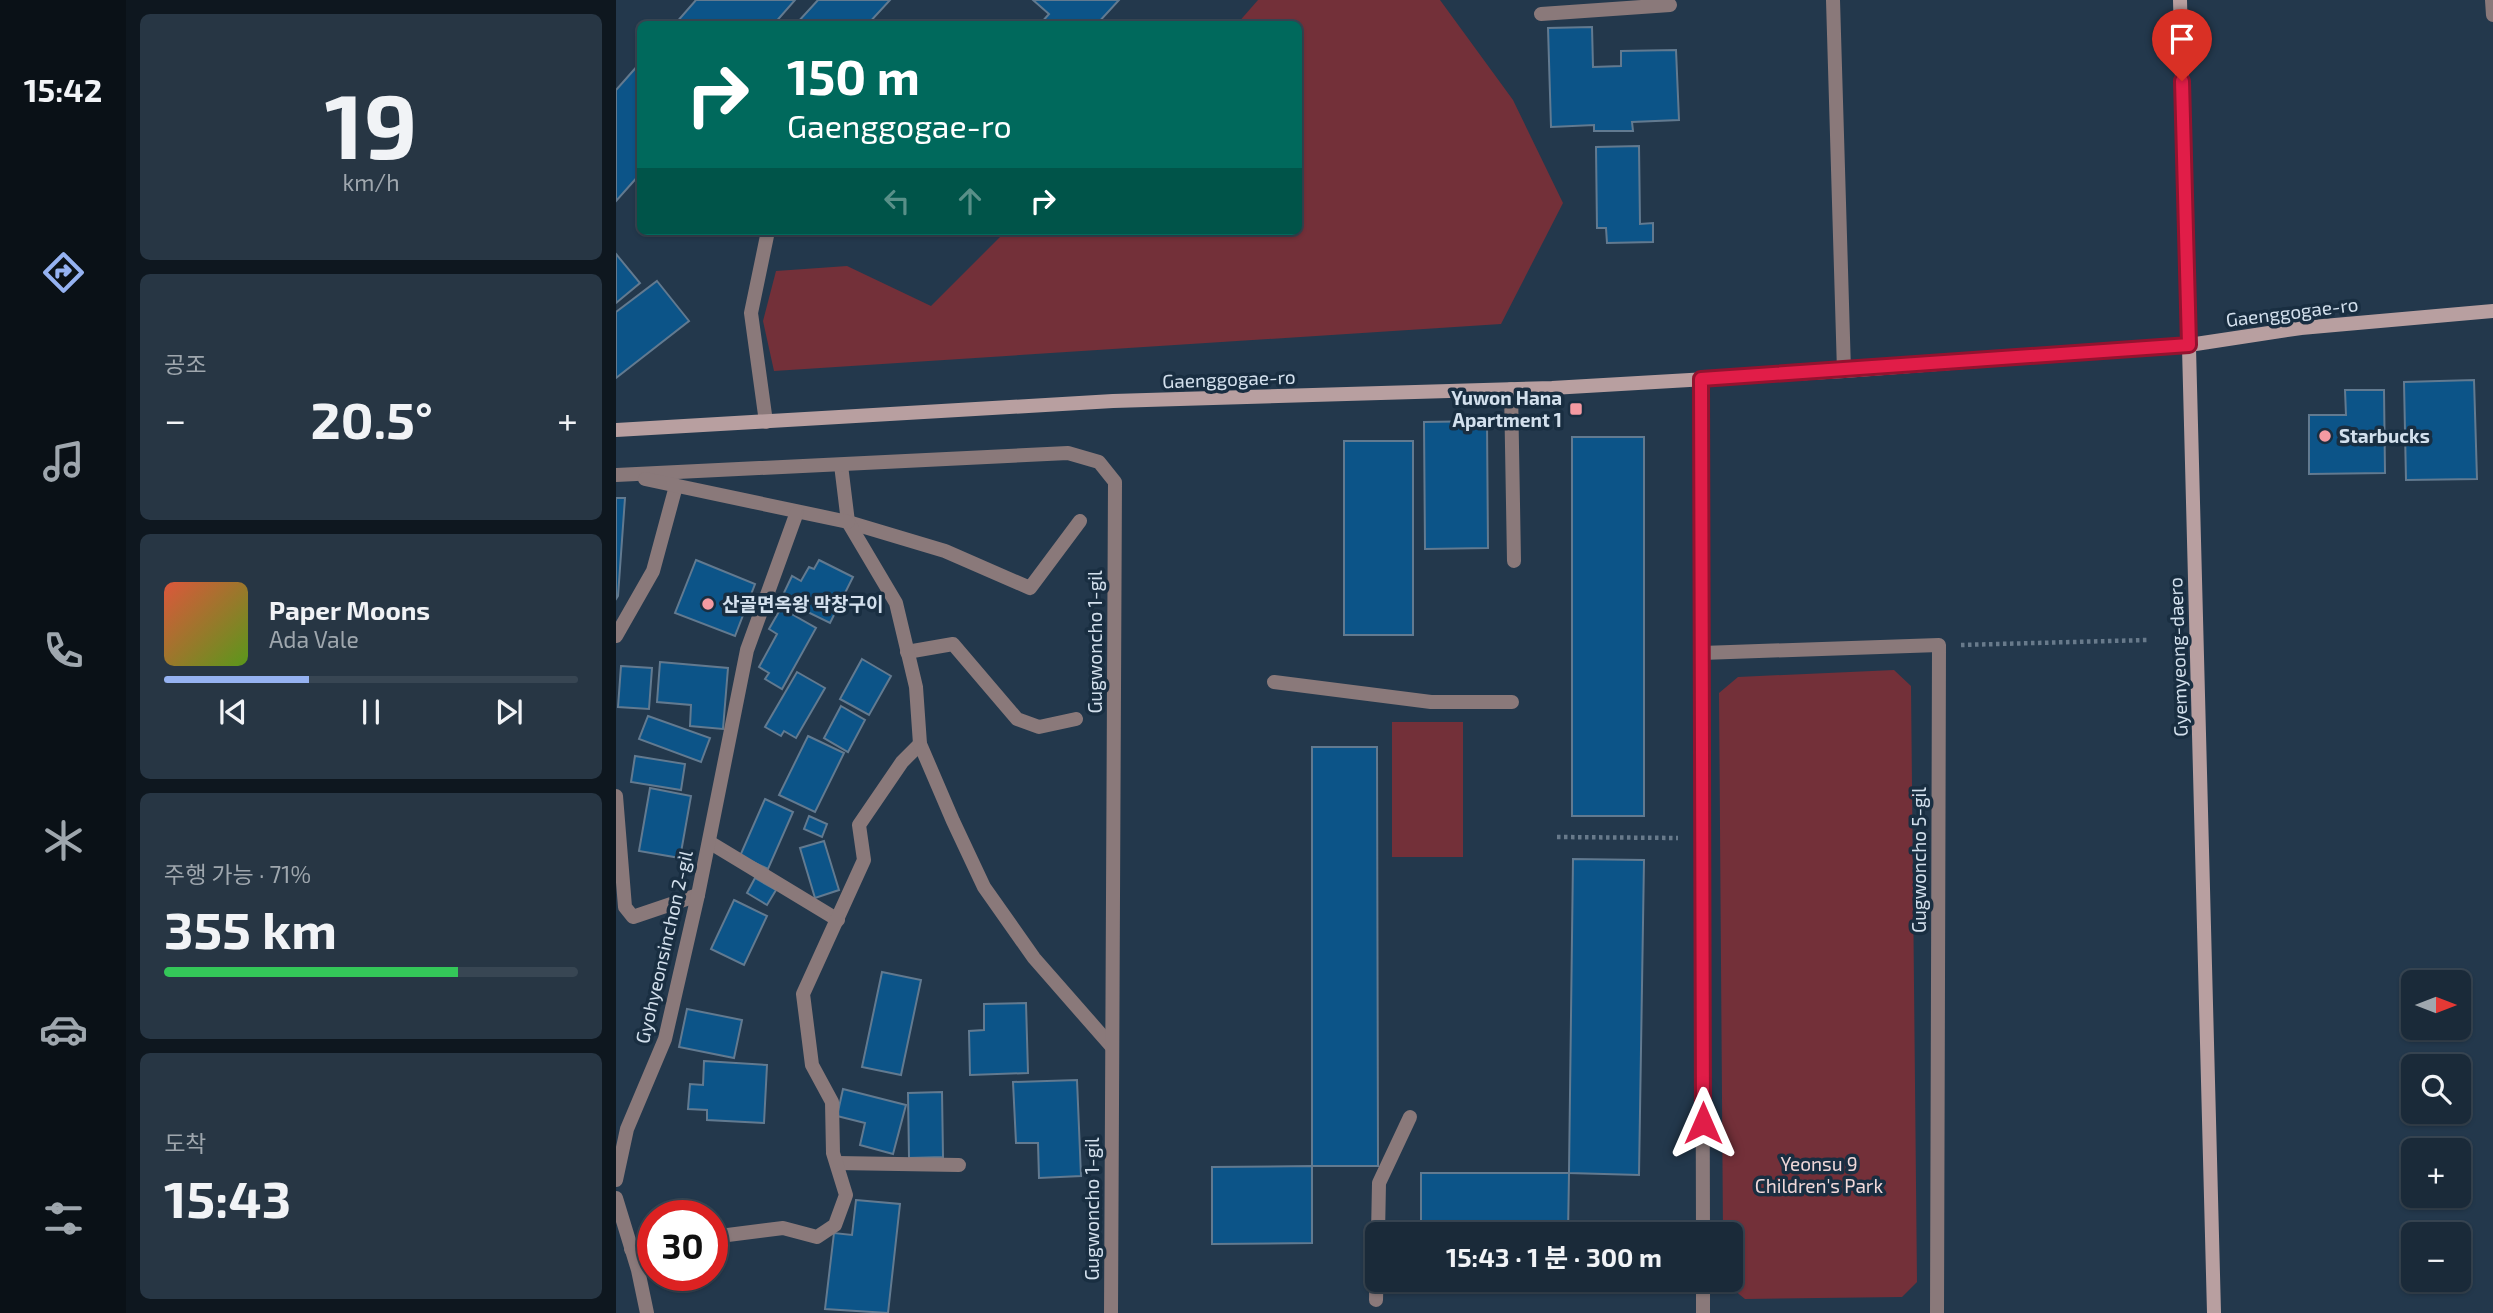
<!DOCTYPE html>
<html lang="ko">
<meta charset="utf-8">
<style>
body{margin:0;font-family:"Exo 2","Noto Sans KR",sans-serif;background:#273644;color:#f1f3f6;height:100vh;display:flex;flex-direction:column;font-size:26px;white-space:nowrap}
*{box-sizing:border-box;margin:0}
p{font-size:23px;color:#9fa7ae}
.icon{flex:none;width:38px;height:38px;fill:none;stroke:currentColor;stroke-width:2;stroke-linecap:round;stroke-linejoin:round}
.map{position:relative;flex:1;overflow:hidden}
.side{display:flex;flex-direction:column;gap:14px;padding:14px;background:#0e171f;width:490px}
.side>*{flex:none}
.hud{position:absolute;left:21px;top:21px;width:665px;height:214px;border-radius:10px;box-shadow:0 2px 5px #0004,0 0 0 2px #384653;background:#00695c;color:#fff;overflow:hidden}
.needle{width:46px;rotate:90deg}
.tools{position:absolute;left:1785px;top:970px;display:grid;gap:14px}
.tools a{display:grid;place-items:center;width:70px;height:70px;border-radius:10px;background:#1a2a39;box-shadow:0 2px 5px #0004,0 0 0 2px #384653;font-size:35px}
.speed{position:absolute;left:21px;top:1200px;display:flex;gap:14px;font-size:35px;font-weight:700;text-align:center}
.speed>*{display:grid;place-content:center;width:91px;height:91px;border-radius:50%;background:#1a2a39;box-shadow:0 2px 5px #0004,0 0 0 2px #384653;line-height:1}
.speed .limit{border:10px solid #d22;background:#fff;color:#111}
.pin{position:absolute;display:grid;place-items:center;width:60px;height:60px;color:#fff;margin:-72px -30px;border-radius:50% 50% 50% 0;rotate:-45deg;box-shadow:0 0 7px #0007}
.pin .icon{rotate:45deg}
.me{position:absolute;width:77px;margin:-38px;rotate:0deg;stroke-linejoin:round;filter:drop-shadow(0 0 5px #0008)}
.turn{display:flex;align-items:center;gap:24px;height:147px;padding:0 35px;font-size:32px}
.turn .icon{width:91px;height:91px;stroke-width:2.5}
.turn b{display:block;font-size:49px;line-height:60px}
.lanes{display:flex;align-items:center;height:66px;padding:0 35px;background:#0003;justify-content:center;gap:35px;direction:ltr}
.lanes .off{opacity:.35}
.big{font-size:52px;font-weight:700;line-height:1.1}
.side .card{flex:1;display:flex;flex-direction:column;justify-content:center;gap:10px;min-width:0;padding:0 24px;border-radius:10px;background:#273644}
.side .dial{align-items:center;gap:0}
.dial b{font-size:91px;line-height:1}
.song{display:flex;align-items:center;gap:21px}
.cover{width:84px;height:84px;border-radius:10px;background:linear-gradient(135deg,hsl(10 70% 55%),hsl(90 70% 35%))}
.played{height:7px;border-radius:4px;background:linear-gradient(90deg,#95b2f1 35%,#384653 35%)}
.keys{display:flex;justify-content:space-around;direction:ltr}
.heat{display:flex;justify-content:space-between;align-items:center;font-size:38px;direction:ltr}
.charge{height:10px;border-radius:5px;background:linear-gradient(90deg,#34c759 71%,#384653 0)}
.trip{position:absolute;left:749px;top:1222px;width:378px;height:70px;border-radius:10px;background:#1a2a39;box-shadow:0 2px 5px #0004,0 0 0 2px #384653;font-weight:700;line-height:70px;text-align:center}
main{display:flex;flex:1;min-height:0}
.menu{display:flex;flex-direction:column;width:126px;justify-content:space-around;align-items:center;background:#0a1117;color:#9fa7ae}
.menu .icon{width:49px;height:49px}
.menu .active{color:#95b2f1}
.menu b{font-size:32px;color:#f1f3f6}
.map>svg:first-child{display:block}
.green{fill:#733039}
.building{fill:#0c5488;stroke:#627a90;stroke-width:2}
.lines{fill:none;stroke-linecap:round;stroke-linejoin:round}
.path{stroke:#687a8b;stroke-width:4.5;stroke-dasharray:3.5 3.5;stroke-linecap:butt}
.lane{stroke:#8a797a;stroke-width:14}
.street{stroke:#8a797a;stroke-width:14}
.secondary{stroke:#b89fa0;stroke-width:14}
.route-casing{stroke:#92132f;stroke-width:18}
.route{stroke:#e11d48;stroke-width:12}
.poi-dot{fill:#f49aa2;stroke:#192e41;stroke-width:2.5}
.labels{text-anchor:middle;stroke-width:7;stroke-linejoin:round;paint-order:stroke}
.street-label{font-size:19px;fill:#d3e0ed;stroke:#192e41}
.poi-label{font-size:19px;font-weight:bold;fill:#d3e0ed;stroke:#192e41;text-anchor:start}
.park-label{font-size:19px;fill:#f0d8d9;stroke:#192e41}
</style>
<main>
<nav class="menu">
<b>15:42</b>
<svg class="icon active" aria-label="directions" viewBox="0 0 24 24"><path d="M12 3l9 9-9 9-9-9zM9 14v-3h6M13 9l2 2-2 2"/></svg>
<svg class="icon" aria-label="music" viewBox="0 0 24 24"><path d="M9 18V5l10-2v13"/><circle cx="6" cy="18" r="3"/><circle cx="16" cy="16" r="3"/></svg>
<svg class="icon" aria-label="phone" viewBox="0 0 24 24"><path d="M5 4h4l2 5-3 2q2 4 5 5l2-3 5 2v4C11 20 4 13 5 4z"/></svg>
<svg class="icon" aria-label="climate" viewBox="0 0 24 24"><path d="M12 3v18M4 7l16 10M4 17L20 7"/></svg>
<svg class="icon" aria-label="car" viewBox="0 0 24 24"><path d="M5 17H2v-5l4-1 3-4h7l3 4 3 1v5h-3M9 17h6M6 11h13"/><circle cx="7" cy="17" r="2"/><circle cx="17" cy="17" r="2"/></svg>
<svg class="icon" aria-label="filters" viewBox="0 0 24 24"><path d="M4 7h16M4 17h16"/><circle cx="9" cy="7" r="2"/><circle cx="15" cy="17" r="2"/></svg>
</nav>
<section class="side">
<div class="card dial"><b>19</b><p>km/h</p></div>
<div class="card"><p>공조</p>
<div class="heat"><a>−</a><b class="big">20.5°</b><a>+</a></div>
</div>
<div class="card">
<div class="song"><i class="cover"></i><div><b>Paper Moons</b><p>Ada Vale</p></div></div>
<div class="played"></div>
<div class="keys"><svg class="icon" aria-label="previous" viewBox="0 0 24 24"><path d="M18 5L8 12l10 7zM5 5v14"/></svg><svg class="icon" aria-label="pause" viewBox="0 0 24 24"><path d="M8 5v14M16 5v14"/></svg><svg class="icon" aria-label="next" viewBox="0 0 24 24"><path d="M6 5l10 7-10 7zM19 5v14"/></svg></div>
</div>
<div class="card"><p>주행 가능 · 71%</p><b class="big">355 km</b><div class="charge"></div></div>
<div class="card"><p>도착</p><b class="big">15:43</b></div>
</section>
<div class="map">
<svg width="1877" height="1313" viewBox="0 0 1877 1313">
<rect width="100%" height="100%" fill="#23384c"/>
<!-- green -->
<g class="green">
<polygon points="642,0 824,0 897,100 947,203 885,324 158,371 147,321 160,271 231,266 315,306 390,231 682,231 682,24 621,24"/>
<polygon points="1278,670 1295,686 1301,1282 1286,1297 1129,1299 1107,1281 1115,1279 1115,1234 1107,1234 1103,693 1122,677"/>
<rect x="776" y="722" width="71" height="135"/>
</g>
<!-- building -->
<g class="building">
<polygon points="80,0 179,0 158,24 59,24"/>
<polygon points="202,0 274,0 252,24 180,24"/>
<polygon points="417,0 503,0 481,24 427,24 425,23 433,14"/>
<polygon points="976,27 977,67 1005,66 1005,51 1060,50 1063,120 1016,122 1017,131 978,131 978,125 935,127 932,28"/>
<polygon points="24,63 24,174 0,201 0,90"/>
<polygon points="1023,146 1024,224 1037,223 1037,242 991,243 990,228 981,228 980,147"/>
<polygon points="0,254 24,283 0,303"/>
<polygon points="41,281 73,321 0,378 0,312"/>
<polygon points="1858,380 1861,479 1790,480 1788,382"/>
<polygon points="1729,390 1768,390 1769,473 1693,474 1693,415 1730,415"/>
<polygon points="871,421 872,548 809,549 808,422"/>
<rect x="956" y="437" width="72" height="379"/>
<rect x="728" y="441" width="69" height="194"/>
<polygon points="0,498 9,498 2,596 0,599"/>
<polygon points="80,560 139,584 119,636 59,613"/>
<polygon points="203,560 237,577 214,623 165,599 176,576 185,581 193,567 198,569"/>
<polygon points="165,608 200,628 166,689 149,679 153,673 143,667 161,634 153,629"/>
<polygon points="246,659 275,676 253,715 224,699"/>
<polygon points="44,662 112,668 107,729 74,726 75,705 41,702"/>
<polygon points="5,666 36,668 33,709 2,707"/>
<polygon points="181,672 209,688 180,738 168,731 165,736 149,727"/>
<polygon points="225,706 249,720 232,752 208,738"/>
<polygon points="32,716 94,738 85,762 23,739"/>
<polygon points="192,736 228,753 199,812 163,795"/>
<polygon points="696,747 761,747 762,1166 696,1166"/>
<polygon points="19,756 69,764 65,790 15,782"/>
<polygon points="34,788 75,796 64,858 23,851"/>
<polygon points="149,799 177,812 152,869 124,856"/>
<polygon points="193,816 211,824 206,837 188,829"/>
<polygon points="208,841 223,890 199,898 184,848"/>
<polygon points="957,859 1028,860 1023,1175 953,1173"/>
<polygon points="139,878 160,890 151,905 131,893"/>
<polygon points="118,900 151,916 128,965 95,949"/>
<polygon points="266,972 305,980 285,1075 246,1067"/>
<polygon points="410,1003 412,1073 354,1075 353,1031 368,1030 368,1004"/>
<polygon points="71,1009 126,1020 118,1058 63,1047"/>
<polygon points="88,1061 151,1065 148,1123 91,1120 91,1110 72,1109 74,1084 87,1085"/>
<polygon points="461,1080 465,1176 423,1178 422,1143 400,1143 397,1082"/>
<polygon points="227,1089 290,1105 277,1154 244,1145 249,1123 221,1116"/>
<polygon points="326,1092 327,1157 293,1158 292,1093"/>
<polygon points="696,1166 696,1243 596,1244 596,1167"/>
<polygon points="805,1173 953,1173 952,1234 805,1234"/>
<polygon points="240,1200 284,1204 272,1313 209,1309 218,1233 236,1235"/>
</g>
<g class="lines">
<!-- path -->
<g class="path">
<polyline points="1345,645 1531,640"/>
<polyline points="941,837 1062,838"/>
</g>
<!-- lane -->
<g class="lane">
<polyline points="925,14 1054,5"/>
<polyline points="895,389 898,561"/>
<polyline points="150,422 135,313 152,231"/>
<polyline points="232,522 329,551 414,588 464,521"/>
<polyline points="0,636 37,571 60,486"/>
<polyline points="291,652 337,644 401,719 423,727 460,719"/>
<polyline points="658,682 815,702 896,702"/>
<polyline points="0,796 9,907 17,917 82,895"/>
<polyline points="93,842 222,920"/>
<polyline points="221,1163 343,1165"/>
<polyline points="762,1234 763,1183 794,1117"/>
<polyline points="96,1237 167,1228 201,1237 219,1225 230,1195 217,1153 216,1102 196,1065 187,994 248,860 243,825 286,762 304,744"/>
<polyline points="15,1249 37,1246"/>
<polyline points="760,1300 761,1256"/>
</g>
<!-- street -->
<g class="street">
<polyline points="1217,0 1228,371"/>
<polyline points="1876,0 1877,15"/>
<polyline points="1085,379 1087,1234"/>
<polyline points="225,465 232,522 280,603 300,687 304,744 337,821 368,887 418,958 496,1047"/>
<polyline points="0,475 452,453 483,462 499,482 495,1313"/>
<polyline points="29,479 232,522"/>
<polyline points="1086,653 1323,645 1321,1313"/>
<polyline points="0,1180 11,1129 49,1039 82,895 131,650 181,512"/>
<polyline points="0,1198 22,1270 31,1313"/>
<polyline points="1087,1279 1087,1313"/>
</g>
<!-- secondary -->
<g class="secondary">
<polyline points="1564,0 1598,1313"/>
<polyline points="0,430 497,401 936,388 1228,371 1573,345 1685,328 1877,311"/>
</g>
</g>
<g class="lines">
<!-- route casing -->
<g class="route-casing">
<polyline id="route" points="1087,1123 1085,379 1573,345 1566,81"/>
</g>
<!-- route -->
<use href="#route" class="route"/>
</g>
<!-- markers -->
<g class="poi-dot">
<rect x="953" y="402" width="14" height="14" rx="3.5"/>
<circle cx="1709" cy="436" r="7"/>
<circle cx="92" cy="604" r="7"/>
</g>
<g class="labels">
<!-- street labels -->
<g class="street-label">
<text transform="translate(1676 312) rotate(-7)" y="7">Gaenggogae-ro</text>
<text transform="translate(613 379) rotate(-2)" y="7">Gaenggogae-ro</text>
<text transform="translate(479 642) rotate(-90)" y="7">Gugwoncho 1-gil</text>
<text transform="translate(1562 657) rotate(-92)" y="7">Gyemyeong-daero</text>
<text transform="translate(1303 860) rotate(-90)" y="7">Gugwoncho 5-gil</text>
<text transform="translate(48 947) rotate(-77)" y="7">Gyohyeonsinchon 2-gil</text>
<text transform="translate(476 1209) rotate(-90)" y="7">Gugwoncho 1-gil</text>
</g>
<!-- poi labels -->
<g class="poi-label">
<text x="946" y="405" text-anchor="end">Yuwon Hana<tspan x="946" dy="22">Apartment 1</tspan></text>
<text x="1723" y="443">Starbucks</text>
<text x="106" y="611">산골면옥왕 막창구이</text>
</g>
<!-- park labels -->
<g class="park-label">
<text x="1203" y="1171">Yeonsu 9<tspan x="1203" dy="22">Children's Park</tspan></text>
</g>
</g>
</svg>
<div class="tools">
<a><svg class="needle" viewBox="-14 -14 28 28"><path d="M0-13l5 13h-10z" fill="#e53935"/><path d="M0 13l5-13h-10z" fill="#9fa7ae"/></svg></a>
<a><svg class="icon" aria-label="search" viewBox="0 0 24 24"><circle cx="10" cy="10" r="6"/><path d="M15 15l6 6"/></svg></a>
<a>+</a>
<a>−</a>
</div>
<div class="speed"><div class="limit">30</div></div>
<div class="pin" style="left:1566px;top:81px;background:#d93025"><svg class="icon" aria-label="arrive" viewBox="0 0 24 24"><path d="M6 21V4h12l-3 4 3 4H6"/></svg></div>
<svg class="me" style="left:1087px;top:1123px" viewBox="-20 -20 40 40"><path d="M0-17L14 15 0 8-14 15z" fill="#e11d48" stroke="#fff" stroke-width="4"/></svg>
<div class="trip">15:43 · 1 분 · 300 m</div>
<div class="hud">
<div class="turn"><svg class="icon" aria-label="right" viewBox="0 0 24 24"><path d="M7 20v-9h11M14 6l5 5-5 5"/></svg><div><b>150 m</b>Gaenggogae-ro</div></div>
<div class="lanes"><svg class="icon off" aria-label="left" viewBox="0 0 24 24"><path d="M17 20v-9H6M10 6l-5 5 5 5"/></svg><svg class="icon off" aria-label="ahead" viewBox="0 0 24 24"><path d="M12 20V5M6 11l6-6 6 6"/></svg><svg class="icon" aria-label="right" viewBox="0 0 24 24"><path d="M7 20v-9h11M14 6l5 5-5 5"/></svg></div>
</div>
</div>
</main>
